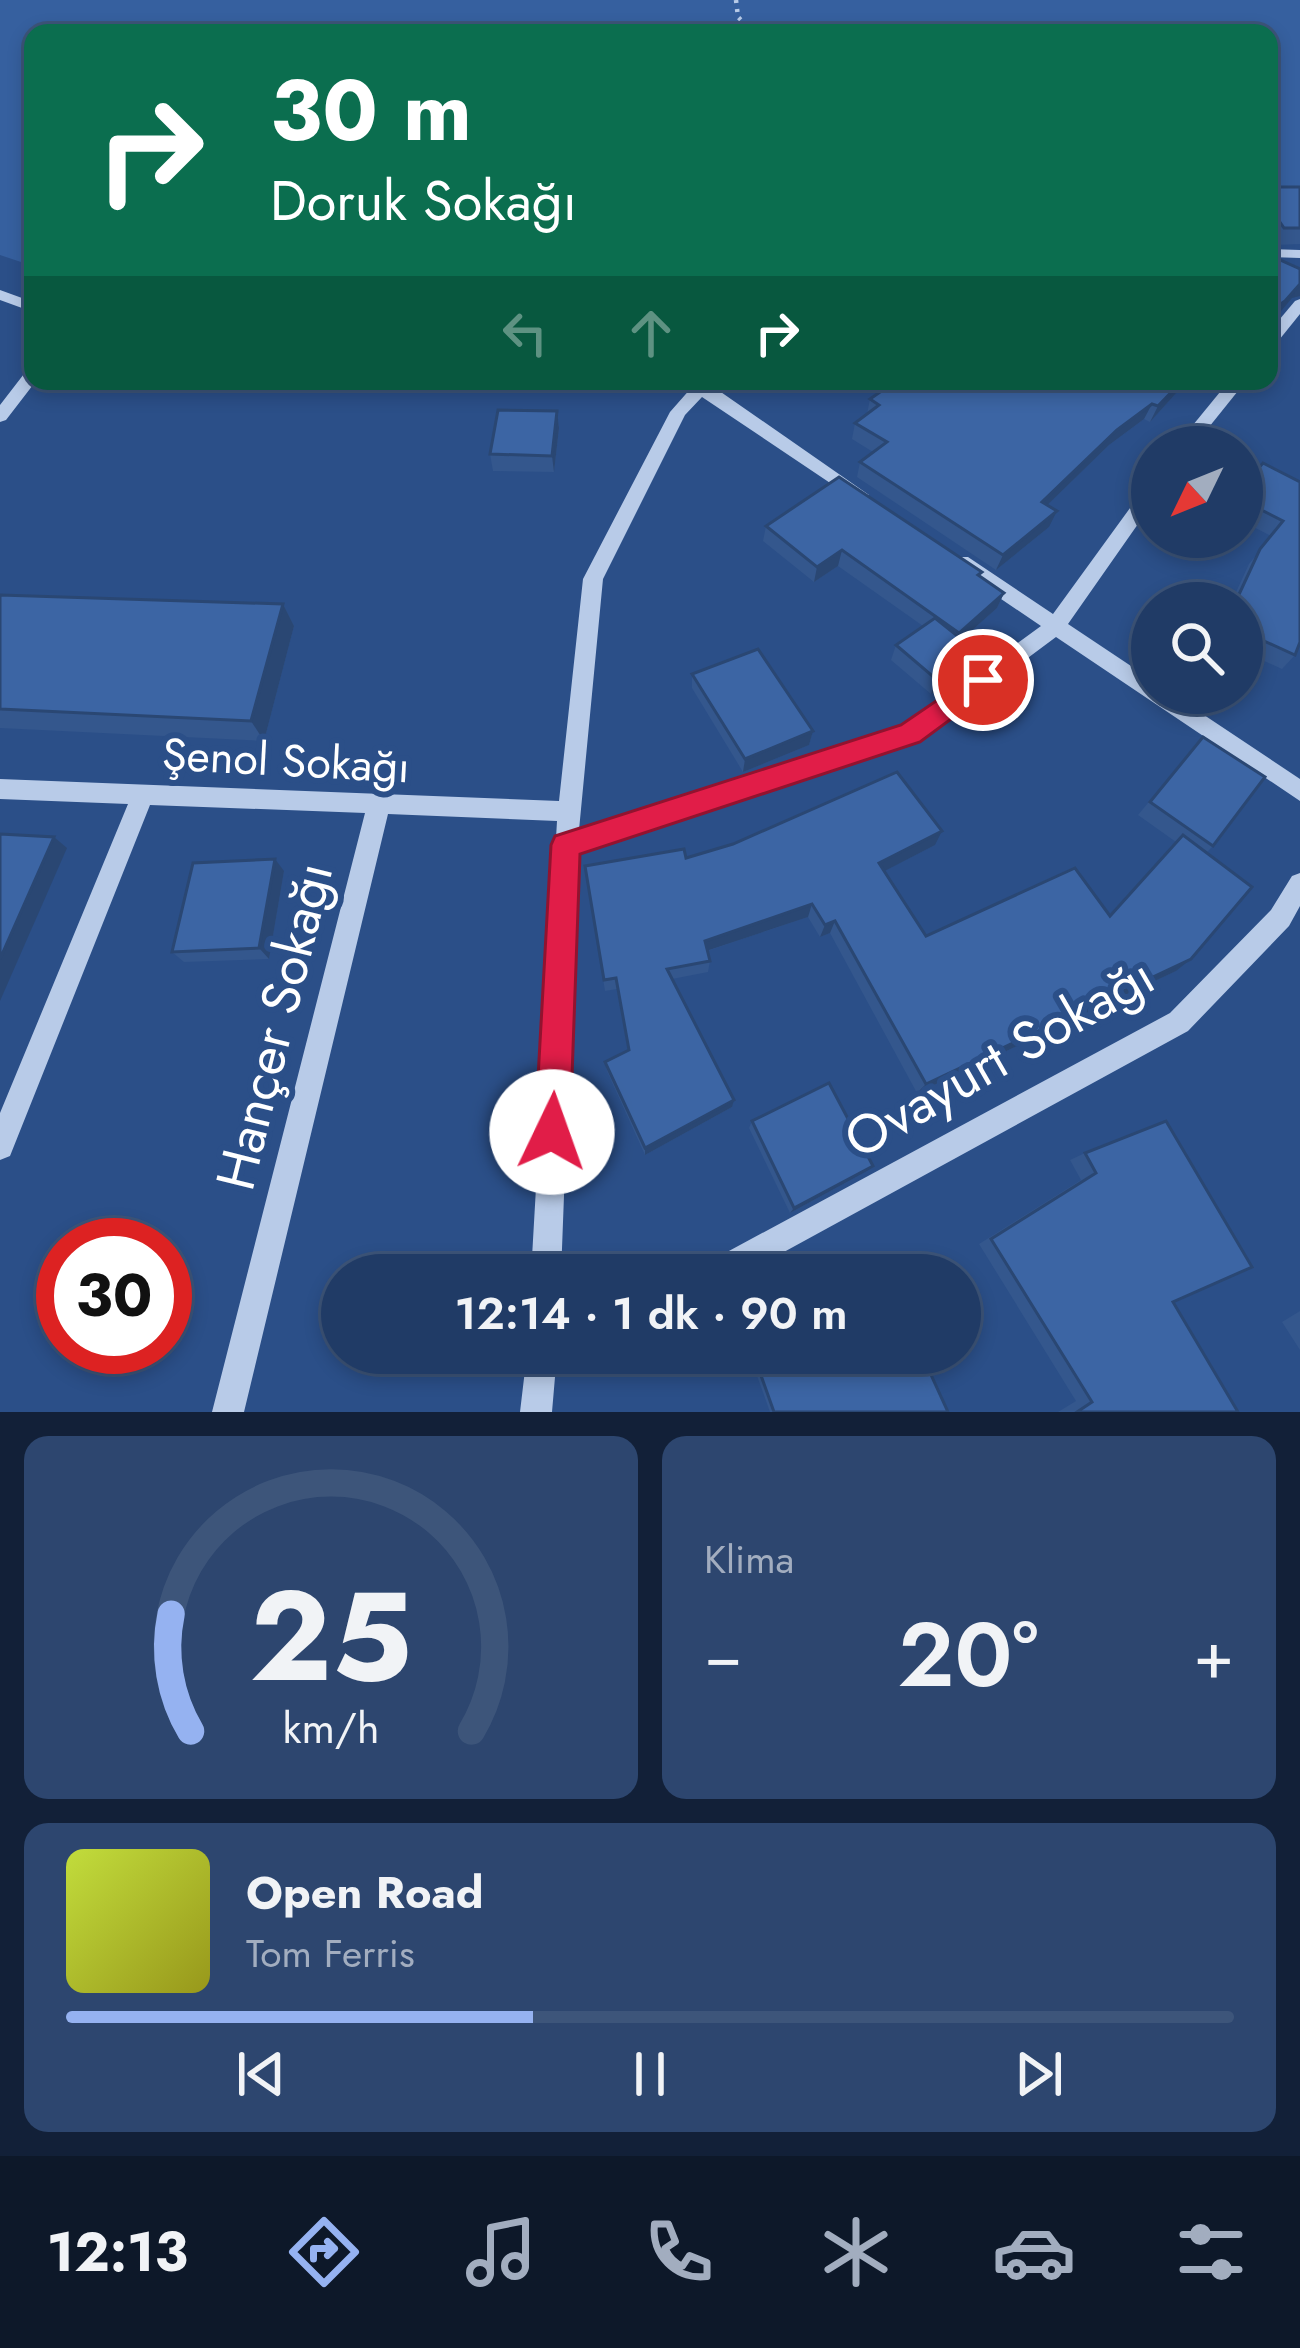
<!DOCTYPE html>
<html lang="tr">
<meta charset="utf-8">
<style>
body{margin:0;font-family:Jost,sans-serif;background:#2d466f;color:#f1f3f6;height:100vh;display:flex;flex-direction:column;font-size:45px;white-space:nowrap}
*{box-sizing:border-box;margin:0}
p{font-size:39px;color:#a2adbf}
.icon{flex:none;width:66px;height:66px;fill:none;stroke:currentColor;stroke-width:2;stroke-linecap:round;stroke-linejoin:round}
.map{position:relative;height:1412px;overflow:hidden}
.side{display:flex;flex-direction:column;gap:24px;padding:24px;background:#122038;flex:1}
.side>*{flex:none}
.guide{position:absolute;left:24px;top:24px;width:1254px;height:366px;border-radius:24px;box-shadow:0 6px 18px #0003,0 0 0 3px #3d557a;background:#0b6e4f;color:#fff;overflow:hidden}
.needle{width:78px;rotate:227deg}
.tools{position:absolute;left:1131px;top:426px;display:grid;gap:24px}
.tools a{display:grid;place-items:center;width:132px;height:132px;border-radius:50%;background:#203b66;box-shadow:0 6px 18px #0003,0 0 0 3px #3d557a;font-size:60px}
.speed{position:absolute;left:36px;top:1218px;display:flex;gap:24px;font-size:60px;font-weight:700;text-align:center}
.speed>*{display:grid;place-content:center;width:156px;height:156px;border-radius:50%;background:#203b66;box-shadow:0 6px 18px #0003,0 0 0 3px #3d557a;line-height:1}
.speed .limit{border:18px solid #d22;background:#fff;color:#111}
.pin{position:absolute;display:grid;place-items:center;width:102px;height:102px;color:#fff;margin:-51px;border:6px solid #fff;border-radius:50%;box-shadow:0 3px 12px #0007}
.me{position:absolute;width:132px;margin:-66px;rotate:3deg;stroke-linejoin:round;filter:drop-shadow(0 0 9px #0008)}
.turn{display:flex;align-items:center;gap:42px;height:252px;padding:0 48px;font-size:54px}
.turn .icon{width:156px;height:156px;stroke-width:2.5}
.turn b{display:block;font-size:84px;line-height:102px}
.lanes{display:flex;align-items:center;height:114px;padding:0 48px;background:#0003;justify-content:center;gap:60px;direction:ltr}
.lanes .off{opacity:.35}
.big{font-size:90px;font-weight:600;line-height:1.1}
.side .card{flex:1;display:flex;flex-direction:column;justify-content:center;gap:18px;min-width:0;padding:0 42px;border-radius:24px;background:#2d466f}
.side .dial{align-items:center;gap:0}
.dial svg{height:312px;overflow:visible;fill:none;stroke:#3d557a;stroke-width:7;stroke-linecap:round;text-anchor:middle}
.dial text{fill:#f1f3f6;stroke:none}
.song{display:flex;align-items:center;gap:36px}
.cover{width:144px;height:144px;border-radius:18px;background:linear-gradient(135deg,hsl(70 70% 55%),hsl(60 70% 35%))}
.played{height:12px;border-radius:6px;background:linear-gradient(90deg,#95b2f1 40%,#3d557a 40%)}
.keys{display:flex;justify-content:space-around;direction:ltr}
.heat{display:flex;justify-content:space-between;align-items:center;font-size:66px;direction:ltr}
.side .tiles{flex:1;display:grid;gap:24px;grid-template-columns:1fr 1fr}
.card:last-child{grid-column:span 2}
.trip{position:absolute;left:321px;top:1254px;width:660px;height:120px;border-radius:60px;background:#203b66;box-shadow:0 6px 18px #0003,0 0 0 3px #3d557a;font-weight:600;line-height:120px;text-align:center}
.tabs{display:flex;height:192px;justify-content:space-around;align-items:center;background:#0d1829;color:#a2adbf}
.tabs .icon{width:84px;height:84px}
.tabs .selected{color:#95b2f1}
.tabs b{font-size:54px;color:#f1f3f6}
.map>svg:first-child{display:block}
.green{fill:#36609f}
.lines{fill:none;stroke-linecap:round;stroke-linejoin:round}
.path{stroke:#b8cbe8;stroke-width:4.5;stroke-dasharray:3 6;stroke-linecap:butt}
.minor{fill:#b8cbe8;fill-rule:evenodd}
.wall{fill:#34578d}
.shaded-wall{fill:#2a4773}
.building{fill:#3c65a4;stroke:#2a4773;stroke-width:3}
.route{fill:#e11d48;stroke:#92132f;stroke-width:3}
.labels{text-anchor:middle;stroke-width:12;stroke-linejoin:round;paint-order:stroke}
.street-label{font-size:45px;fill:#fff;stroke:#2b4f88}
.near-street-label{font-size:54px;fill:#fff;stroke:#2b4f88}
</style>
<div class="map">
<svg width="1300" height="1412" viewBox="0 0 1300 1412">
<rect width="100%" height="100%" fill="#2b4f88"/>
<!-- green -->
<polygon class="green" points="0,0 1300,0 1300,194 1269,197 1269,33 33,33 33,266 0,255"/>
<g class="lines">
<!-- path -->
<polyline class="path" points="736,0 738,17 754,33"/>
<!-- minor -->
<g class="minor">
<polygon points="1269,249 1300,250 1300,258 1269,257"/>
<polygon points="0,290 33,302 33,312 0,300"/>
<polygon points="1300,299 1300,314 1275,345 1269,347 1269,332 1295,301"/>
<polygon points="33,369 33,381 36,381 6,420 0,422 0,405 27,370"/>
<polygon points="689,381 705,381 869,495 866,499 854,499 702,397 685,415 603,579 579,830 903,727 1041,626 954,567 952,562 954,557 968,557 1053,614 1146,486 1152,484 1152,504 1068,624 1152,680 1152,693 1171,693 1300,779 1300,801 1056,637 918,740 577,852 561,1275 531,1275 557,821 388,814 244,1412 212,1412 365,813 150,805 10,1156 0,1160 0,1113 128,804 0,799 0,779 559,801 583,579 670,412 692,387"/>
<polygon points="1229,381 1246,381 1193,447 1175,447"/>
<polygon points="1300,873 1300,906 1289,926 1188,1031 742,1275 698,1275 703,1265 1170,1013 1271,910 1292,876"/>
<polygon points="527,1353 584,1353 580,1364 555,1377 552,1412 520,1412"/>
</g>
</g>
<!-- wall -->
<g class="wall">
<polygon points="1269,187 1300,187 1300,244 1275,245 1269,236"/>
<polygon points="896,381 1195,381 1191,384 1186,382 1150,422 1144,419 1109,445 1047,505 1049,527 996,570 857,477 860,462 873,452 852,439 855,423 867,414 870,399"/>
<polygon points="557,411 559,428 554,472 493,471 490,454"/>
<polygon points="1300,482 1295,655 1282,669 1242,651 1242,603 1231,603 1249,564 1271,536 1242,521 1242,487"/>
<polygon points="766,526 980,577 1004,593 997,608 962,639 980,654 973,668 931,694 891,660 896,645 923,626 838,566 814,582 763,541"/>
<polygon points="0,595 283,604 294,626 264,741 0,728"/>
<polygon points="692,674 813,731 809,745 743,772 692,688"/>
<polygon points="1203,737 1213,846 1207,852 1176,971 917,1093 830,933 820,937 808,917 707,951 710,961 708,972 672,979 732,1107 645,1155 607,1071 605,1062 628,1051 617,989 605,991 585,866 935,845 884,871 926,936 1109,915 1176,842 1138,815"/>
<polygon points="284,871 269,959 184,962 172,952"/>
<polygon points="752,1121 867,1171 790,1213 749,1128"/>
<polygon points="1085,1153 1173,1302 1238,1412 1058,1412 1076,1401 979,1244 1081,1180 1070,1160"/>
<polygon points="1300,1311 1300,1350 1282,1322"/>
<polygon points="749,1353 921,1353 948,1412 770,1412"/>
</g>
<!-- shaded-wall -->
<g class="shaded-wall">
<polygon points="1300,284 1300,296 1292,298 1276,317 1269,322 1269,312"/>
<polygon points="1182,381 1187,381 1150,422 1158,406"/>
<polygon points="1152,404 1144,419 1109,445 1035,517 1042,502 1117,430"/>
<polygon points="557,411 559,428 554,472 552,456"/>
<polygon points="1057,511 1049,527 996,570 1003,555"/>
<polygon points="842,550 838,566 814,582 817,567"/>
<polygon points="1004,593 997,608 952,648 959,633"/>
<polygon points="283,604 294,626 264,741 251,721"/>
<polygon points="980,654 973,668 931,694 937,680"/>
<polygon points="813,731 809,745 743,772 745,759"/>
<polygon points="942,831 935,845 873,877 879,863"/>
<polygon points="54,837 67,848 0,1001 0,959"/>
<polygon points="275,859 284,871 269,959 259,948"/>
<polygon points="812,904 808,917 703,952 705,941"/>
<polygon points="835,921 830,933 820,937 825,925"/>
<polygon points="1191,959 1176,971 917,1093 926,1084"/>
<polygon points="734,1100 732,1107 645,1155 645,1148"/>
<polygon points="873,1166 867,1171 790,1213 794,1208"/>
</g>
<!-- building -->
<g class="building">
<polygon points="1269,187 1300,187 1300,228 1284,228 1269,206"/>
<polygon points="1269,255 1300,269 1300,284 1285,301 1269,312"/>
<polygon points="896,381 1182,381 1158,406 1152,404 1117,430 1042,502 1057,511 1003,555 860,462 887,442 855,423 879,405 870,399"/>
<polygon points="498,410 557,411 552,456 490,454"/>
<polygon points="1263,463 1300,482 1300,642 1295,655 1242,631 1242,603 1235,603 1260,549 1283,521 1242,500 1242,487"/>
<polygon points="839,477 982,572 978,575 1004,593 959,633 842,550 817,567 766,526"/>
<polygon points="0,595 283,604 251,721 0,709"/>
<polygon points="935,618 980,654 937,680 896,645"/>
<polygon points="758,649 813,731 745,759 692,674"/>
<polygon points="1203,737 1265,777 1213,846 1150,802"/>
<polygon points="897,772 942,831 879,863 926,936 1075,868 1110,916 1183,835 1252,887 1191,959 926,1084 835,921 825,925 812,904 705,941 710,961 667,969 734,1100 645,1148 605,1062 629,1050 616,978 604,980 585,866 684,849 686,858 733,844"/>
<polygon points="0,834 54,837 0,959"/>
<polygon points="275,859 259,948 172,952 193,863"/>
<polygon points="829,1083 873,1166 794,1208 752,1121"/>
<polygon points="1166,1121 1252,1267 1173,1302 1238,1412 1077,1412 1092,1402 991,1239 1096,1173 1085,1153"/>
<polygon points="753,1353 921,1353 948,1412 774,1412"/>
</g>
<!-- route -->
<polygon class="route" points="983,669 997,680 993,688 920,742 580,854 570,1132 565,1144 552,1150 540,1144 535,1132 551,845 555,836 901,725"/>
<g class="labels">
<!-- street labels -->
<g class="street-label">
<text transform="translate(286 760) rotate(3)" y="16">Şenol Sokağı</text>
</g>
<!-- near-street labels -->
<g class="near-street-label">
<text transform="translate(274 1026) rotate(-76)" y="19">Hançer Sokağı</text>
<text transform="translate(999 1057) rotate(-30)" y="19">Ovayurt Sokağı</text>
</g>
</g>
</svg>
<div class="tools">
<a><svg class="needle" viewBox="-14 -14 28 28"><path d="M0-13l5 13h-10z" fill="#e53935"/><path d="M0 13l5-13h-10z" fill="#a2adbf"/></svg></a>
<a><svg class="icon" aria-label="search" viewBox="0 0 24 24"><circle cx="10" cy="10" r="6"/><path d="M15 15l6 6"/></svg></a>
</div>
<div class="speed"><div class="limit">30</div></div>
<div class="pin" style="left:983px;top:680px;background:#d93025"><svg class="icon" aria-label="arrive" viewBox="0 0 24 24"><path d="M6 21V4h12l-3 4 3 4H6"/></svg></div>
<svg class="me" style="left:552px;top:1132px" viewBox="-20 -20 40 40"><circle r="19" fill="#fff"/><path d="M0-13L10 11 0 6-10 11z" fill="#e11d48"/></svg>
<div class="trip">12:14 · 1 dk · 90 m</div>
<div class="guide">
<div class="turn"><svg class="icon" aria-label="right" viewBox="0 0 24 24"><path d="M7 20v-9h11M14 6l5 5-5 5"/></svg><div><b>30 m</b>Doruk Sokağı</div></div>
<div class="lanes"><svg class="icon off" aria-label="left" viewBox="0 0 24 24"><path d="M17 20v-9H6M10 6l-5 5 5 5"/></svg><svg class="icon off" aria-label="ahead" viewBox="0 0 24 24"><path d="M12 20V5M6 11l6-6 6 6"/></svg><svg class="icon" aria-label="right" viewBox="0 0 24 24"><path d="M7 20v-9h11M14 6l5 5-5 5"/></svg></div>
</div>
</div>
<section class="side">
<div class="tiles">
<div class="card dial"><svg viewBox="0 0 100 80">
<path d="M14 69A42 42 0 1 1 86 69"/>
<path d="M14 69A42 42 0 0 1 9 39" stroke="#95b2f1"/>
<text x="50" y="56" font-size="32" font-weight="700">25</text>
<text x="50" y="72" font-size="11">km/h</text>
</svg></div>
<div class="card"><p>Klima</p>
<div class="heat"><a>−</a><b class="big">20°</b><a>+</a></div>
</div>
<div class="card">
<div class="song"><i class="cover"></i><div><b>Open Road</b><p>Tom Ferris</p></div></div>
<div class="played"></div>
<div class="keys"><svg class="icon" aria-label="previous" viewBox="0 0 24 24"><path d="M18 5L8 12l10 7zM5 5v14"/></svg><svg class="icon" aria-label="pause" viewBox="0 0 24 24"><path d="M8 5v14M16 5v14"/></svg><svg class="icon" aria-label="next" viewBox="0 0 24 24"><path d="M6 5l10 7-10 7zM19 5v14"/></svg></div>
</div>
</div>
</section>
<nav class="tabs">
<b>12:13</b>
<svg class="icon selected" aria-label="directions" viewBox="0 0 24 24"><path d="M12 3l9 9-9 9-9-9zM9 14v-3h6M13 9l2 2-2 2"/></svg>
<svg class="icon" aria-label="music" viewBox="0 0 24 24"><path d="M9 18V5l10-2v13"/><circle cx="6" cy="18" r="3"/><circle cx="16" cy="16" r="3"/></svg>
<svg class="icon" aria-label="phone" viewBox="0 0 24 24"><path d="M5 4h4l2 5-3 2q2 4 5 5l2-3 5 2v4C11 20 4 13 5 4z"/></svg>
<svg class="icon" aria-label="climate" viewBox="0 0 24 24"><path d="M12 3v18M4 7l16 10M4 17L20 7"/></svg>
<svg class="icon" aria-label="car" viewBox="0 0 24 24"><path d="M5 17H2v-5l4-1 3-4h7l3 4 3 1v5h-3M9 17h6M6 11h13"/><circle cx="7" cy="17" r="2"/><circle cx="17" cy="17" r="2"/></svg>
<svg class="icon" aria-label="filters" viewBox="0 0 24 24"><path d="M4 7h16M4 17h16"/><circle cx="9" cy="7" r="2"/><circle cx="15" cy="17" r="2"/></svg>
</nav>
